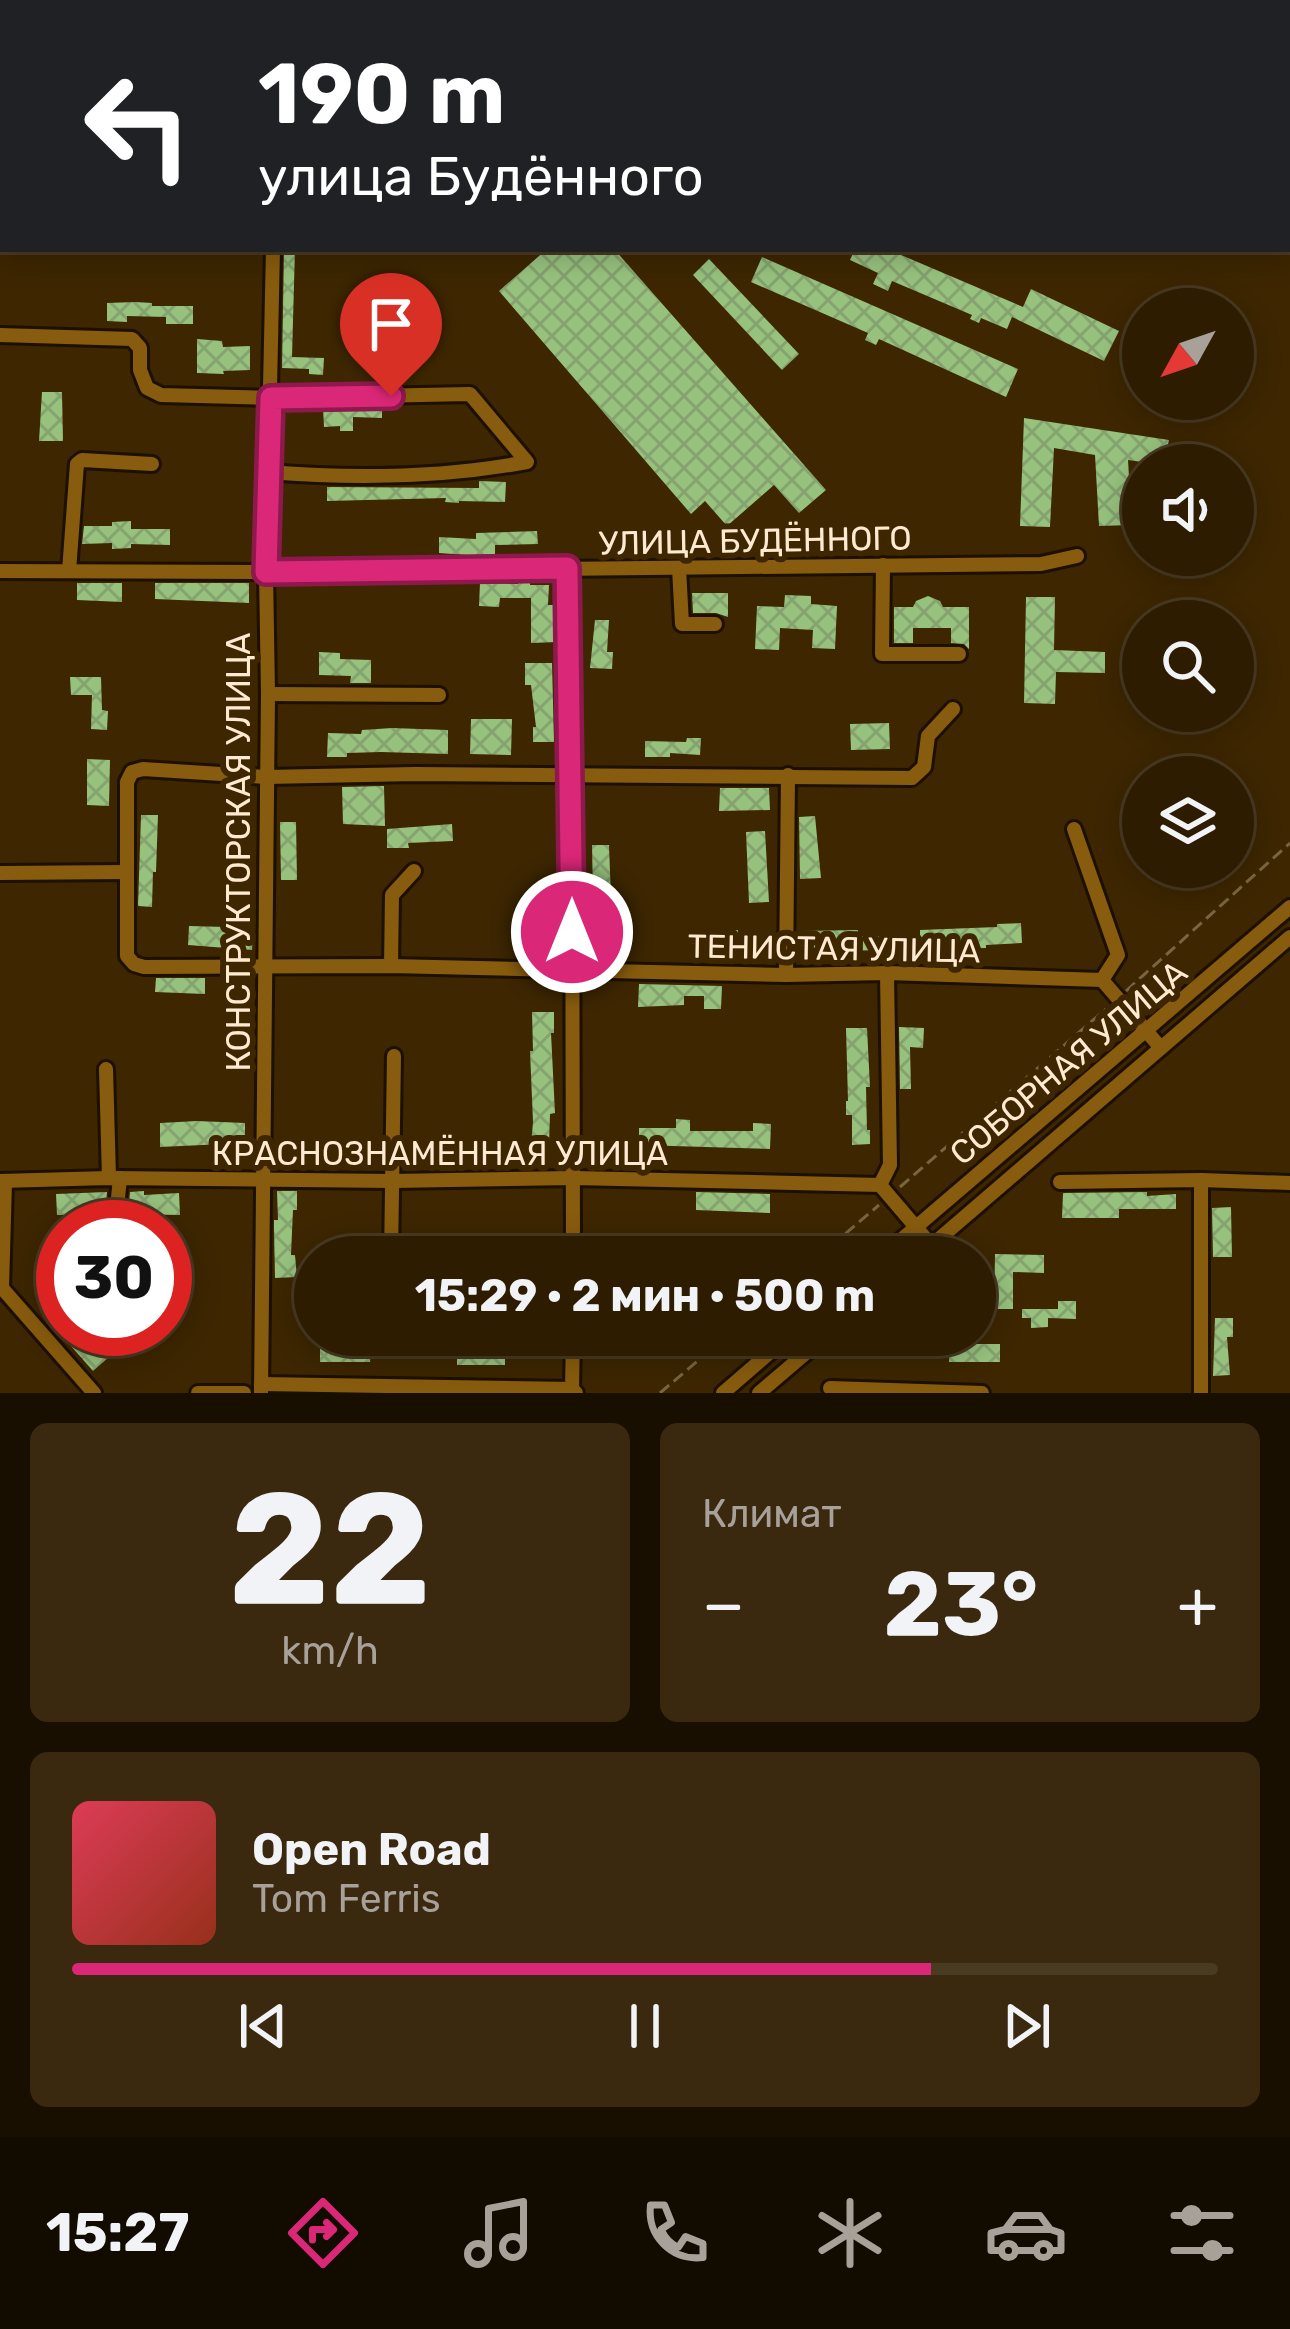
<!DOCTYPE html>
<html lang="ru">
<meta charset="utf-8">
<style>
body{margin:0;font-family:Rubik,sans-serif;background:#3a290f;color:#f1f3f6;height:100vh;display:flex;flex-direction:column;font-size:45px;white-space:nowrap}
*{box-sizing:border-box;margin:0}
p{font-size:39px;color:#a7a199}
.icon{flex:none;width:66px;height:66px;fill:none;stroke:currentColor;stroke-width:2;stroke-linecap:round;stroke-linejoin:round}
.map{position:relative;height:1393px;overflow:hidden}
.side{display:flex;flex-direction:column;gap:30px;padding:30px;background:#190f00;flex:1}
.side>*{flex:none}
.guide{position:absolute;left:0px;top:0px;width:1290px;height:252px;box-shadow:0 6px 30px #0003,0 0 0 3px #493a22;background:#202124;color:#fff;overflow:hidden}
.needle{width:78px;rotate:230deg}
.controls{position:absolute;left:1122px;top:288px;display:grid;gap:24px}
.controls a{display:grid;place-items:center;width:132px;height:132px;border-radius:50%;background:#2e1c00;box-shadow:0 6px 30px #0003,0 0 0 3px #493a22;font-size:60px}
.speed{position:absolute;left:36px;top:1200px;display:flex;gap:24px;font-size:60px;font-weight:700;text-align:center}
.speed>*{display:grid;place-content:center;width:156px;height:156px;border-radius:50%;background:#2e1c00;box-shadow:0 6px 30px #0003,0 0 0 3px #493a22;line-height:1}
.speed .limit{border:18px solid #d22;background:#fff;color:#111}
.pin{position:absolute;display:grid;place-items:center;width:102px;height:102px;color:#fff;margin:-123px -51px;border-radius:50% 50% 50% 0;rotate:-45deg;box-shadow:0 0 12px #0007}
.pin .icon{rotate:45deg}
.me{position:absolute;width:132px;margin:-66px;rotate:0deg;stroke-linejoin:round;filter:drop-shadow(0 0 9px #0008)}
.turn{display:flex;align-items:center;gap:42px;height:252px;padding:0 60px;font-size:54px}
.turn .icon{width:156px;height:156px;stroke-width:2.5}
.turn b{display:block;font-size:84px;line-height:102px}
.big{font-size:90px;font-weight:700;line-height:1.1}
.side .widget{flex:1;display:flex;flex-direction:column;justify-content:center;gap:18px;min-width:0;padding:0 42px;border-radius:18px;background:#3a290f}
.side .dial{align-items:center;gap:0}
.dial b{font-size:156px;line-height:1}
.song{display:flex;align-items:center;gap:36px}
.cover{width:144px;height:144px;border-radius:18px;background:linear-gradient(135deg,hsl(350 70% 55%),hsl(10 70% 35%))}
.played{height:12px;border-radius:6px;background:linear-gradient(90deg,#db2777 75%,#493a22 75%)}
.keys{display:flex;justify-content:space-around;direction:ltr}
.heat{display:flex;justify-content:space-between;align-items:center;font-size:66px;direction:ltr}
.side .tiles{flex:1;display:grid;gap:30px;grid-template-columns:1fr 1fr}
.widget:last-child{grid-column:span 2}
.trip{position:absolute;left:294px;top:1236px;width:702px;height:120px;border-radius:60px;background:#2e1c00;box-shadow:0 6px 30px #0003,0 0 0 3px #493a22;font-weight:700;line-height:120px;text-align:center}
.tabs{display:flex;height:192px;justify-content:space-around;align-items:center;background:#120b00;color:#a7a199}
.tabs .icon{width:84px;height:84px}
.tabs .active{color:#db2777}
.tabs b{font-size:54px;color:#f1f3f6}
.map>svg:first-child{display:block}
.building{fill:url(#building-cross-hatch)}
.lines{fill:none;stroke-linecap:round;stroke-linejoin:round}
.minor-casing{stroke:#1e1000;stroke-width:20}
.path{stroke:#7a6442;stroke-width:3;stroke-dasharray:12 6;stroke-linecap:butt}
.minor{stroke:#885c0e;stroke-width:14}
.route-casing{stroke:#8e194d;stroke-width:30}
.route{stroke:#db2777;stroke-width:21}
.labels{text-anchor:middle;stroke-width:12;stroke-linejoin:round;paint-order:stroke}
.street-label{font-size:33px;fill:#feead0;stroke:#3d2600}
</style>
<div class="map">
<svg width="1290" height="1393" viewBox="0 0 1290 1393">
<defs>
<pattern id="building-cross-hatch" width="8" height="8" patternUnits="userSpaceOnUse" patternTransform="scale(3)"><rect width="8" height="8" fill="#97c27e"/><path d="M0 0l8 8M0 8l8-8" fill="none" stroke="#84a36e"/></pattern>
</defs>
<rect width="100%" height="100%" fill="#3d2600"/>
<!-- building -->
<g class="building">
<polygon points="284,249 295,249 292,357 324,358 323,375 309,374 309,369 282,368"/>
<polygon points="547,249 614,249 826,490 799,513 774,485 727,526 705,501 691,514 499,291"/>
<polygon points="855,249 887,249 1023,307 1031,289 1119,331 1104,361 1012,317 1007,329 981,318 979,323 970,319 972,315 892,281 888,291 873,284 878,273 850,260"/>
<polygon points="762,257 1018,369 1006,397 879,339 876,345 865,340 868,333 751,282"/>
<polygon points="709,259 799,354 782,370 693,275"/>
<polygon points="135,302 152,303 152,306 193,306 193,324 166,324 166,317 127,316 127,322 107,321 107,303"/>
<polygon points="197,339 222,341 223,347 250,346 250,370 223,371 224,374 197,373"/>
<polygon points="42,392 62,392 63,441 39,441"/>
<polygon points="382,407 382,418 353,417 353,431 340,431 340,426 324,427 323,408"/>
<polygon points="1024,418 1169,440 1163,465 1128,460 1132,525 1099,526 1095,455 1054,448 1050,527 1020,526"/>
<polygon points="479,481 506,482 505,502 459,501 459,503 445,502 446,498 327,501 327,487 479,488"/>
<polygon points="131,521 131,529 170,529 170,545 131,544 131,548 112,549 112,543 82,544 84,526 112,526 112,522"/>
<polygon points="537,531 538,544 495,545 495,557 439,553 439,537 476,539 476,533"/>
<polygon points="518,581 530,581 530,585 549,585 548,605 557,605 557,642 531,643 531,598 500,598 499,607 479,606 480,583 518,584"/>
<polygon points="77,583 122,583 122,602 77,600"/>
<polygon points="155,583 249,583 249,603 155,599"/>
<polygon points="692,593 728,593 728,617 716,613 693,613"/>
<polygon points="785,595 811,596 811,604 837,606 835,649 812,648 813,630 780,628 779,650 755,649 757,606 784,607"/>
<polygon points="928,596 940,601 943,607 969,607 969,649 964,644 951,643 951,628 913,628 913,643 894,643 894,607 913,607 916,601"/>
<polygon points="1026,597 1055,597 1054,650 1105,652 1105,673 1056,672 1055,704 1024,703"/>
<polygon points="595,620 609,620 607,652 613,652 612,669 590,668"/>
<polygon points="319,652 340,653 340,659 371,660 371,683 350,683 351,676 319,675"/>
<polygon points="525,663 552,663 554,742 533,742 533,727 536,727 531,685 525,685"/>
<polygon points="70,677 101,677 102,710 108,711 107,730 91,729 92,695 71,695"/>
<polygon points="471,719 512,719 511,755 470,754"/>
<polygon points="889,723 890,749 851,750 850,724"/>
<polygon points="392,728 448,730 448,754 381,752 347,753 347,757 327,757 328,733 361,734 362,730"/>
<polygon points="687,738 701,738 700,755 670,753 670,757 645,757 645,741 686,742"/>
<polygon points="87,759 110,760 109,806 87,805"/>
<polygon points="384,786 385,826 343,824 342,787"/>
<polygon points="720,788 769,788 770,810 719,811"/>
<polygon points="141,815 158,815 156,872 153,872 152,907 138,906"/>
<polygon points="815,816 821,878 800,879 799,817"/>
<polygon points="280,822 296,822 297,880 281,880"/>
<polygon points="452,824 453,841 408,843 409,848 387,848 387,829"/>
<polygon points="765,831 769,902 749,903 746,832"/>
<polygon points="592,845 609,845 613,951 594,951"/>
<polygon points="522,918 557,919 556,947 521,946"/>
<polygon points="1021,923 1022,943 986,945 986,948 835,951 835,948 800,948 800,931 858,930 858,936 920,937 920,930 997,927 997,924"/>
<polygon points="189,926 227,927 227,934 253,935 252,950 188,945"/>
<polygon points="738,930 738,937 775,937 775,950 738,950 738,956 714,956 714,954 691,952 692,936 714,937 714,931"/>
<polygon points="156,978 205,978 205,994 155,992"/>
<polygon points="639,984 722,986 721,1009 704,1009 704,996 684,996 684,1005 638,1007"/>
<polygon points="532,1012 554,1012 554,1033 551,1033 555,1113 550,1114 549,1145 531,1145 533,1122 530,1051 533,1051"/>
<polygon points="899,1027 924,1028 923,1048 910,1047 911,1089 900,1089"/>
<polygon points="846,1028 867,1028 870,1087 866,1087 867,1130 870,1130 870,1144 852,1145 852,1115 846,1115 846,1101 848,1101"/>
<polygon points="676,1119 690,1120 690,1131 753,1131 753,1123 771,1124 770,1149 639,1145 639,1128 676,1128"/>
<polygon points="197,1121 245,1123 245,1143 160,1147 160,1123"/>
<polygon points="144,1191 144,1195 179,1193 180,1215 128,1214 130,1192"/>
<polygon points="277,1191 297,1191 297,1210 293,1210 291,1255 295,1255 297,1277 275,1278 274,1229 274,1220 278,1220"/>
<polygon points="107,1192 105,1214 57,1215 56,1194"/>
<polygon points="696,1192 770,1194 770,1213 696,1210"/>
<polygon points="1147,1192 1147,1196 1176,1194 1176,1209 1119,1209 1119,1218 1062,1218 1063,1193"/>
<polygon points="1231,1207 1232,1257 1213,1257 1212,1208"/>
<polygon points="995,1254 1044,1255 1044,1273 1013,1272 1013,1309 994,1309"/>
<polygon points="1058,1301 1076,1301 1076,1319 1048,1318 1048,1327 1031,1328 1031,1318 1022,1318 1022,1309 1058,1309"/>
<polygon points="1215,1318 1233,1318 1233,1337 1227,1337 1230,1375 1213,1376"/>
<polygon points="56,1329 85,1329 109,1357 93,1371"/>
<polygon points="457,1337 470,1337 471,1345 505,1347 505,1365 457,1365"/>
<polygon points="320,1344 371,1344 370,1362 320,1362"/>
<polygon points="950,1344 1000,1344 1000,1362 949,1362"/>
</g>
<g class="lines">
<!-- minor casing -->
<g class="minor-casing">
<g id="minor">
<polyline points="1110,0 1116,3"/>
<polyline points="1229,3 1233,0"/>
<polyline points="0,58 3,60"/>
<polyline points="1287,90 1290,91"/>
<path d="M0,335L132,339L140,348V370L147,388L161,395L271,398L470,394L527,462C442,478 354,479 268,472"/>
<polyline points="883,565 882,654 959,654"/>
<polyline points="567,568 572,776 573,1257"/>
<polyline points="679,568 682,624 715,624"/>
<polyline points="0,571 266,572 1041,564 1077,556"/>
<polyline points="69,571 77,464 82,460 152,464"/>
<polyline points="268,694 439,695"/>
<polyline points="953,709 928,736 924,767 912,778 415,774 266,777 143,769 132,772 127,782 127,956 134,964 144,967 391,966 786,975 887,973 1102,980"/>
<polyline points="1074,829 1118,955 1102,980"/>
<polyline points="0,873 127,872"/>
<polyline points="391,966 392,895 414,871"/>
<polyline points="786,975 788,775"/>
<polyline points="1102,980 1161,1048"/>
<polyline points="106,1069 109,1178"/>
<polyline points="0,1181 109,1178 392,1181 574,1178 880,1185"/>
<polyline points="5,1181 2,1288 94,1393"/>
<polyline points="1060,1182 1201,1180 1290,1183"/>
<polyline points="880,1185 890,1165 887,973"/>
<polyline points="880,1185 932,1246"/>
<polyline points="115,1227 120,1178"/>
<polyline points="391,1257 394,1056"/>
<polyline points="881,1257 1290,907"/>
<polyline points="918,1257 1290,937"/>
<polyline points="573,1335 572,1389 576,1393"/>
<polyline points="261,1384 572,1389"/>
<polyline points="830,1388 982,1393"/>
<polyline points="198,1393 244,1393"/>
<polyline points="261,1393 268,694 266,572 273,249"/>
<polyline points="723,1393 790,1335"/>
<polyline points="759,1393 827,1335"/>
<polyline points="1201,1393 1201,1180"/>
</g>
</g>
<!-- path -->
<g class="path">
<polyline points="1157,0 1163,3"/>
<polyline points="322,3 322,0"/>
<polyline points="1287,65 1290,67"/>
<polyline points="1126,991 1290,843"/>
<polyline points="900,1187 1106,1009"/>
<polyline points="818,1257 879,1205"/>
<polyline points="660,1393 728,1335"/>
</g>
<!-- minor -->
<use href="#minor" class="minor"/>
</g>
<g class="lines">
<!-- route casing -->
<g class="route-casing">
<polyline id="route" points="391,396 271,398 266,572 567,568 572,932"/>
</g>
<!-- route -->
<use href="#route" class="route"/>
</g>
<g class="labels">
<!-- street labels -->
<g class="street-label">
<text transform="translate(755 540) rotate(-1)" y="12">УЛИЦА БУДЁННОГО</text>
<text transform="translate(238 852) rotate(-90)" y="12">КОНСТРУКТОРСКАЯ УЛИЦА</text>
<text transform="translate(834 948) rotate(1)" y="12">ТЕНИСТАЯ УЛИЦА</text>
<text transform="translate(1068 1062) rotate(-40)" y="12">СОБОРНАЯ УЛИЦА</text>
<text x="440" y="1165">КРАСНОЗНАМЁННАЯ УЛИЦА</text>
</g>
</g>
</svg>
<div class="controls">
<a><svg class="needle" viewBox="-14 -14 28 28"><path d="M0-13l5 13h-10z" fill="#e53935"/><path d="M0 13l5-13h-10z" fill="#a7a199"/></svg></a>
<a><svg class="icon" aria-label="sound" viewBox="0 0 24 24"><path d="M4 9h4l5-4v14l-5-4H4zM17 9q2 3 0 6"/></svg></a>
<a><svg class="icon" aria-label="search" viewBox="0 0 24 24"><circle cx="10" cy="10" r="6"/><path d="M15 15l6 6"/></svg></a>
<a><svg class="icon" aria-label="layers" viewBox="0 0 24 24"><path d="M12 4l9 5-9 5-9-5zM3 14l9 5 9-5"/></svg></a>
</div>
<div class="speed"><div class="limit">30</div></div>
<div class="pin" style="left:391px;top:396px;background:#d93025"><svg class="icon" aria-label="arrive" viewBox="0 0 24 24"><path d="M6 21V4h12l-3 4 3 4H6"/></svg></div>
<svg class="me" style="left:572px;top:932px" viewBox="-20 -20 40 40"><circle r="17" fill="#db2777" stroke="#fff" stroke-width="3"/><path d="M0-11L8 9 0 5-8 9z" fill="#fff"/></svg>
<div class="trip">15:29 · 2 мин · 500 m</div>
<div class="guide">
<div class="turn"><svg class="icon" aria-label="left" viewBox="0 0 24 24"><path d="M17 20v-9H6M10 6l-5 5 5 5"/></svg><div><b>190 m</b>улица Будённого</div></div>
</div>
</div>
<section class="side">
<div class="tiles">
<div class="widget dial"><b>22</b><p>km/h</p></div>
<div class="widget"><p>Климат</p>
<div class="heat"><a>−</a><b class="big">23°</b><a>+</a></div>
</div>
<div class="widget">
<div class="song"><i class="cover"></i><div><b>Open Road</b><p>Tom Ferris</p></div></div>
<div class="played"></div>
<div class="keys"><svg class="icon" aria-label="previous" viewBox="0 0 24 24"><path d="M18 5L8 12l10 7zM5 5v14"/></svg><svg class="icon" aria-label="pause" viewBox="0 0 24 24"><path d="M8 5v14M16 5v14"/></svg><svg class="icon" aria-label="next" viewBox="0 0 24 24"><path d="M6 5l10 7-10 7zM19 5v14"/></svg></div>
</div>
</div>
</section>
<nav class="tabs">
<b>15:27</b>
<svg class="icon active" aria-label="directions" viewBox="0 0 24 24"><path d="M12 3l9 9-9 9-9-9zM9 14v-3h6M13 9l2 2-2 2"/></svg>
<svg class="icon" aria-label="music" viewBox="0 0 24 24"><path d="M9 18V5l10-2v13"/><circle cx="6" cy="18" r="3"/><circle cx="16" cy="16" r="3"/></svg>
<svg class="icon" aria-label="phone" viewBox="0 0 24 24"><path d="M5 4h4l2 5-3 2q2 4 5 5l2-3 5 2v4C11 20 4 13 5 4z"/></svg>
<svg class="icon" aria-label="climate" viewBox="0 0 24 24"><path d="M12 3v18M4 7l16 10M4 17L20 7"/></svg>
<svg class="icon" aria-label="car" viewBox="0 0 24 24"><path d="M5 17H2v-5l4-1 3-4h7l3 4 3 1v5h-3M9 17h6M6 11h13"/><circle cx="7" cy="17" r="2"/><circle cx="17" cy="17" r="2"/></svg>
<svg class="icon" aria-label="filters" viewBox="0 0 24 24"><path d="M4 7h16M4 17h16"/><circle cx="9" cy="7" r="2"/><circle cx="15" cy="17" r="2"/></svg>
</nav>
